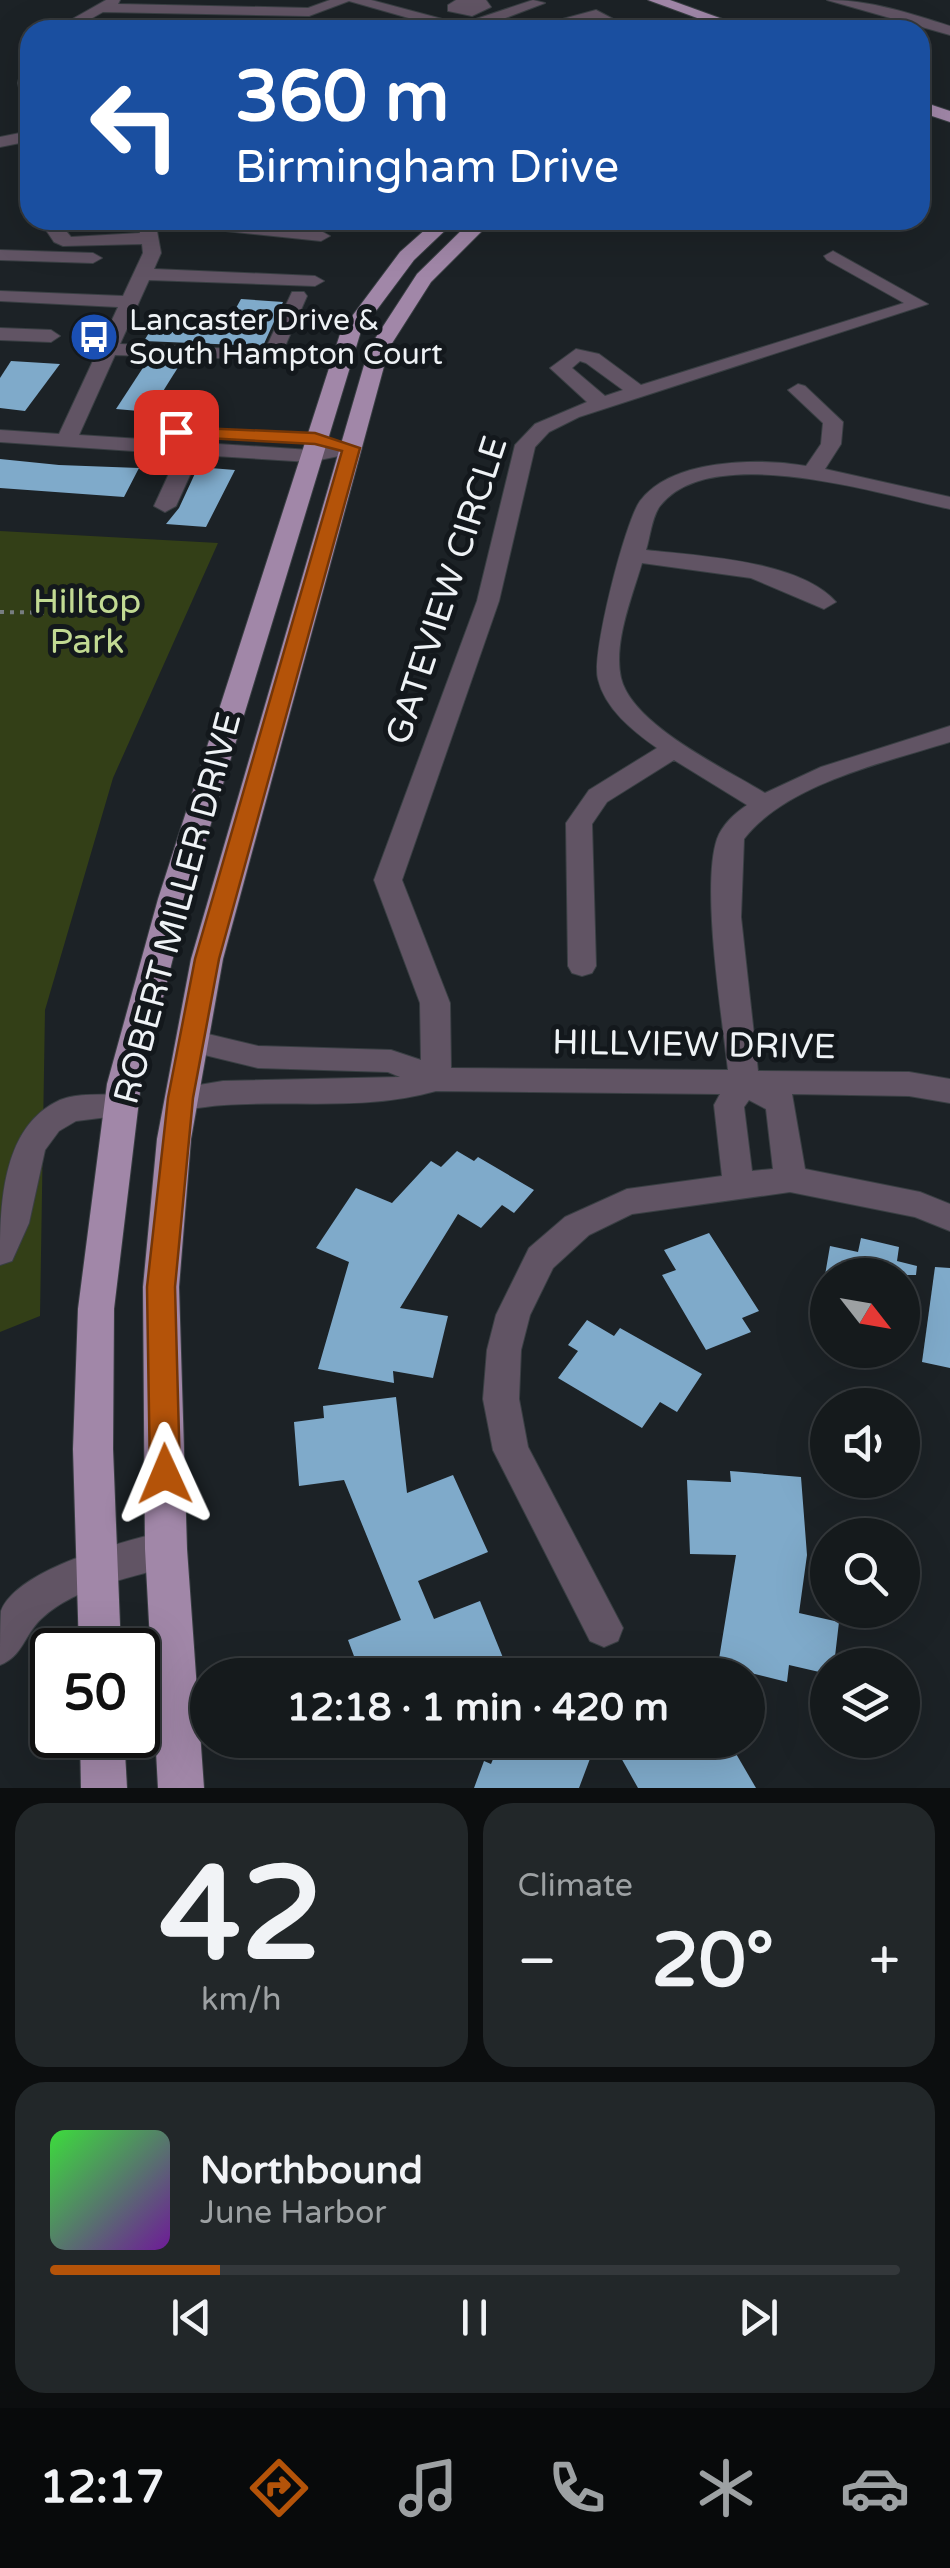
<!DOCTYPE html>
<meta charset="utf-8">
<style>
body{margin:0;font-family:"Varela Round",sans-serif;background:#222729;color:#f1f3f6;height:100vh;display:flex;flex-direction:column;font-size:38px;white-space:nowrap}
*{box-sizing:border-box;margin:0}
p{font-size:32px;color:#9da1a3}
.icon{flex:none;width:55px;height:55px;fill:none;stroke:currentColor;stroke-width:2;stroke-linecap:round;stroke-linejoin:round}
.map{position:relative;height:1788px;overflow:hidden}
.drawer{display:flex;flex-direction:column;gap:15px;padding:15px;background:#0c0e0f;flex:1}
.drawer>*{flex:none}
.banner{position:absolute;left:20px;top:20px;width:910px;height:210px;border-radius:30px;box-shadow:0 10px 40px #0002,0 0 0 2px #34383b;background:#1a4fa0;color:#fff;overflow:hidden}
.needle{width:65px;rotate:121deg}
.fabs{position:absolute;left:810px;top:1258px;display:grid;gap:20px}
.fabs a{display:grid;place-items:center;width:110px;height:110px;border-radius:50%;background:#151a1c;box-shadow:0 10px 40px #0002,0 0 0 2px #34383b;font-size:50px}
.speed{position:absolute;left:30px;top:1628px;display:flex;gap:20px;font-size:50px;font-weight:700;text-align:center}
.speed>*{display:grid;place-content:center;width:130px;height:130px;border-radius:50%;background:#151a1c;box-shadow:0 10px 40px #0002,0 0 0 2px #34383b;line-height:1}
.speed .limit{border:5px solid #111;border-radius:15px;background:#fff;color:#111}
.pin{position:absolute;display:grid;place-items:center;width:85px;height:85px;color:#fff;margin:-42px;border-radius:20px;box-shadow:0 5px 15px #0006}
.me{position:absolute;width:110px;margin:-55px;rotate:359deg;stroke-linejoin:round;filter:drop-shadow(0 0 8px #0008)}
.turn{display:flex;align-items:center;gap:35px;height:210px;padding:0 50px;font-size:45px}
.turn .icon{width:130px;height:130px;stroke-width:2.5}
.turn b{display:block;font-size:70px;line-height:85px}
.big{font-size:75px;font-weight:700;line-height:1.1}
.drawer .tile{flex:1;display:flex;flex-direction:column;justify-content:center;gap:15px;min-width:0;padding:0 35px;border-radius:30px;background:#222729}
.drawer .dial{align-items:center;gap:0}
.dial b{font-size:130px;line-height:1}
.song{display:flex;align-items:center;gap:30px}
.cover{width:120px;height:120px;border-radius:15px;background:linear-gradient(135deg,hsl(120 70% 55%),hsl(280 70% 35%))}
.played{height:10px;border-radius:5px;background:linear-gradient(90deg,#b45309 20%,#34383b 20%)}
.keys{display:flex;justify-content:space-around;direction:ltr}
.heat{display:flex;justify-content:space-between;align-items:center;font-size:55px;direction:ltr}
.drawer .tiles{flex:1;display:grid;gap:15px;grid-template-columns:1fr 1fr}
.tile:last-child{grid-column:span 2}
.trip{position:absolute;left:190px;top:1658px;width:575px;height:100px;border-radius:50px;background:#151a1c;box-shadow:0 10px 40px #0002,0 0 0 2px #34383b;font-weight:700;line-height:100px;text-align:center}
.tabs{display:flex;height:160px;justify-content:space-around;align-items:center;background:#080a0b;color:#9da1a3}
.tabs .icon{width:70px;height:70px}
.tabs .active{color:#b45309}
.tabs b{font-size:45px;color:#f1f3f6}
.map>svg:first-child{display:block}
.green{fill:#333f17}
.building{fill:#7faaca}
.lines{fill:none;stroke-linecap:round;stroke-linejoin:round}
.minor-casing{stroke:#393f43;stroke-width:2}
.major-casing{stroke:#393f43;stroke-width:2}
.path-far1{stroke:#777d80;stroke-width:2.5;stroke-dasharray:2.5 4;stroke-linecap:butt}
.path{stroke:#777d80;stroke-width:4;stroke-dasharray:4 6;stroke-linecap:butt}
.minor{fill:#615464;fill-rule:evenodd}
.major{fill:#a187a8;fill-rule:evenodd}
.route{fill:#b45309;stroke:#753606;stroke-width:2.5}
.labels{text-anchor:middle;stroke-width:10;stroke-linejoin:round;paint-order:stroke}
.far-poi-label{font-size:30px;fill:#eef2f5;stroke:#13181c;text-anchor:start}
.street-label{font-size:35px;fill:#eef2f5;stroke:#13181c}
.park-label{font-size:35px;fill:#c2da93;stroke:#13181c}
</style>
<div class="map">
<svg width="950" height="1788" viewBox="0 0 950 1788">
<rect width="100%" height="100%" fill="#1c2226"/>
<!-- green -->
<polygon class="green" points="0,531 218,543 113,778 45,1010 40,1316 0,1332"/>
<!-- building -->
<g class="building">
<polygon points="241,299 283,302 263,346 144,341 156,321 226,326"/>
<polygon points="148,360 182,361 150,412 116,409"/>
<polygon points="11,361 60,364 25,411 0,408 0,378"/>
<polygon points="0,459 59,465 139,468 124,497 0,488"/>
<polygon points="198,467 235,470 206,527 166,524 179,508"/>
<polygon points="457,1151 474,1161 478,1157 534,1190 514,1213 502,1205 481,1228 458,1214 400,1308 448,1316 433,1378 393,1371 394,1383 318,1369 349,1262 316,1248 356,1188 392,1203 431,1161 441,1167"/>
<polygon points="709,1233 759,1311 742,1318 751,1332 706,1350 662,1275 676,1270 664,1250"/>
<polygon points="861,1238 899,1247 897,1261 917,1266 916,1275 825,1275 830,1246 858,1252"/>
<polygon points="935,1267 950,1268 950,1368 922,1362"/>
<polygon points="587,1320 614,1336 620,1328 702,1374 677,1412 660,1402 642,1428 558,1378 578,1351 568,1345"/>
<polygon points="396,1397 407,1493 453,1475 488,1552 418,1581 434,1619 480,1601 510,1675 361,1675 348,1640 401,1620 344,1480 299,1486 294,1422 324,1418 323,1406"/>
<polygon points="730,1471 801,1477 807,1555 799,1613 839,1622 834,1665 828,1665 828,1674 789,1665 787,1682 718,1665 736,1555 690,1554 687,1480 731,1482"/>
<polygon points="501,1740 597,1740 579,1788 474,1788 484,1761 491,1764"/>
<polygon points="611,1740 728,1740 756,1788 638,1788"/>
</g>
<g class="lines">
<!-- minor casing -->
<g class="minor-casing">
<g id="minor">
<polygon points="106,0 120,0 118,4 308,8 330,0 371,0 461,24 533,0 545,3 474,30 451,30 349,1 309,16 103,12 71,30 53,30"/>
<polygon points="456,0 486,0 491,7 472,16 448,11 448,5"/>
<path d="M827,0C870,0 909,13 950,26V35Z"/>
<polygon points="596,10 634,30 616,30 594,19 547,30 522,30"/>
<polygon points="30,57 30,107 22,102 18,83 23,61"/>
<polygon points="30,131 30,141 0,147 0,137"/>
<polygon points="57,220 71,237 140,233 137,220 155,220 161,253 154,269 315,276 324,281 315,286 149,280 120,344 265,350 292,292 304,292 307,296 279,360 115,355 79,435 310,450 358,444 361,448 358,452 310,462 199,455 176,506 165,512 154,506 178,454 0,442 0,430 59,434 118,307 0,301 0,291 123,296 143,253 142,244 63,246 54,242 40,221"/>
<polygon points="160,220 218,220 321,231 330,236 321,241 169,225"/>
<polygon points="0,250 93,253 102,258 93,263 0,260"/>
<path d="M833,251L928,304L579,417L549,432L535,447L499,601L402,880L450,1003L451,1068L728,1070C722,1016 701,887 717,839C722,825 735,813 747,805L674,760L607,802L592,824L596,966L592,973L582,976L572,973L568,966L566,823L589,790L657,748C633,731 605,709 598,679C591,655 625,522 640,501C672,458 759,458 806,466L821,444L823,423L788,390L798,384L805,386L843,422L841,444L825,469L950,497V509C882,495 711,440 660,506C652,516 650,538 646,550C698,556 799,560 836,602L824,609L751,578L642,563C632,597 613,643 621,678C632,725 726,769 765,793L821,767L950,726V742C886,762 786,784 744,839L741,917L758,1071L909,1072L950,1079V1103L909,1096L792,1094L805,1169L920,1192L950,1204V1231L915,1217L790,1192L632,1214L589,1235L553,1268L530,1315L521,1350L519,1399L528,1447L623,1628L618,1641L604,1647L590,1641L493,1450L483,1399L487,1350L496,1315L529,1248L565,1217L627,1189L722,1176L714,1105L720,1094L436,1091C365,1111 296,1100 224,1105C205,1106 187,1112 169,1106L165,1098L169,1090L223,1081L400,1077L388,1072L258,1068L180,1049L176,1041L180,1033L191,1030L258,1046L391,1050L421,1060L420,1003L374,880L477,601L515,445L535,424L587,402L550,368L576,349L599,354L641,385L904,303L827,260L824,256ZM580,361L586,363L623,390L605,396L572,368ZM749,1100L766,1109L773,1169L752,1171L744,1107Z"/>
<polygon points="0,328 51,330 60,336 51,342 0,340"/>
<path d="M121,1094L132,1098L136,1106L132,1114L76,1121L59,1131L45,1150L29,1223L12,1261L0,1265C0,1209 0,1127 60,1100C77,1093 102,1095 121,1094Z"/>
<path d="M166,1531L179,1536L185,1549L179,1562C135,1579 78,1584 41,1619C24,1635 23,1656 0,1665C0,1650 0,1625 1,1611C17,1569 125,1541 166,1531Z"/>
</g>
</g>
<!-- major casing -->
<g class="major-casing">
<g id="major">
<polygon points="648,0 670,0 753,30 730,30"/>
<polygon points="920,101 950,111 950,122 920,112"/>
<polygon points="436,220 456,220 414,260 361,331 188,899 141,1084 114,1309 113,1449 121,1650 79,1650 73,1449 78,1309 107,1084 158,899 341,331 400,252"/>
<polygon points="472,220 493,220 431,282 389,348 223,959 191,1139 179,1287 187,1549 204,1788 158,1788 145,1549 143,1287 157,1139 191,959 369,348 417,274"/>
<polygon points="80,1735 124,1735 127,1788 81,1788"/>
</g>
</g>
<!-- path-far1 -->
<polyline class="path-far1" points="643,20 661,30"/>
<!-- path -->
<polyline class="path" points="0,612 70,613 106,596"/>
<!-- minor -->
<use href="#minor" class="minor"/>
<!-- major -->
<use href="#major" class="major"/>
</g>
<!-- route -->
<polygon class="route" points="176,427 315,433 360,448 219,959 193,1098 175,1287 180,1474 175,1484 165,1488 154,1484 150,1474 147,1287 168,1098 195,959 342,451 315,444 170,436 170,428"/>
<!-- icons -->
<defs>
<g id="bus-disc" transform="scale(2.5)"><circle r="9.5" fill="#1a4fb4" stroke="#13181c"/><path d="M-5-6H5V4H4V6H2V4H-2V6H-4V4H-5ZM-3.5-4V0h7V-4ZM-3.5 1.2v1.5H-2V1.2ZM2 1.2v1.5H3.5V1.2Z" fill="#fff"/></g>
</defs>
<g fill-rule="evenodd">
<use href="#bus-disc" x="94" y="337"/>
</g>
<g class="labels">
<!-- far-poi labels -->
<g class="far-poi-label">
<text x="129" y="330">Lancaster Drive &amp;<tspan x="129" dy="34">South Hampton Court</tspan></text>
</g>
<!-- street labels -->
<g class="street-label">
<text transform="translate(446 590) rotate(-72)" y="12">GATEVIEW CIRCLE</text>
<text transform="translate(177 908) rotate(-75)" y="12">ROBERT MILLER DRIVE</text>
<text transform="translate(694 1044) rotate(1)" y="12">HILLVIEW DRIVE</text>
</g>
<!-- park labels -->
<g class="park-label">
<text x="87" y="613">Hilltop<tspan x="87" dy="40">Park</tspan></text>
</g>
</g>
</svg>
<div class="fabs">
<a><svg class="needle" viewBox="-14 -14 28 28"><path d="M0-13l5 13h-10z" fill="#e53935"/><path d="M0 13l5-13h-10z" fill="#9da1a3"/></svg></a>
<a><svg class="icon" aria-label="sound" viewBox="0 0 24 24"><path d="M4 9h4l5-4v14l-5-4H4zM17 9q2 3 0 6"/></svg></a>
<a><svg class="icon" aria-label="search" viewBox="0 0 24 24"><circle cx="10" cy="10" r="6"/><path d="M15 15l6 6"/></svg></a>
<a><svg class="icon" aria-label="layers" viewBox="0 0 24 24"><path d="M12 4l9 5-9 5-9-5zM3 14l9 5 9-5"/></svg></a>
</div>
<div class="speed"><div class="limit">50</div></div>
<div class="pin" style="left:176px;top:432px;background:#d93025"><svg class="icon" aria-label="arrive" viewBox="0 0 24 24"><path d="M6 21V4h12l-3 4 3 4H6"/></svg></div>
<svg class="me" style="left:165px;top:1474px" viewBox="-20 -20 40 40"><path d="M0-17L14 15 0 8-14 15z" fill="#b45309" stroke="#fff" stroke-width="4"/></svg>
<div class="trip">12:18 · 1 min · 420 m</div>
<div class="banner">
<div class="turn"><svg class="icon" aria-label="left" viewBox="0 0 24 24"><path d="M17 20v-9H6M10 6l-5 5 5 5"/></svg><div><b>360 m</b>Birmingham Drive</div></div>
</div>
</div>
<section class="drawer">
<div class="tiles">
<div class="tile dial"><b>42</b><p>km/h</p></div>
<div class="tile"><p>Climate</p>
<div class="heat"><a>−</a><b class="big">20°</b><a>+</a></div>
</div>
<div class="tile">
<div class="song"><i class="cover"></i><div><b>Northbound</b><p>June Harbor</p></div></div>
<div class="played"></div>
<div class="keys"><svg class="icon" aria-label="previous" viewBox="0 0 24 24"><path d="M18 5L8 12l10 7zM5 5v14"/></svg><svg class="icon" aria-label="pause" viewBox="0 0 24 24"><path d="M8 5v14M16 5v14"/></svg><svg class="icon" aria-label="next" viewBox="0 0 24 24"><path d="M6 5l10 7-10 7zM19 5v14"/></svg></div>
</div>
</div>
</section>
<nav class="tabs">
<b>12:17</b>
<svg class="icon active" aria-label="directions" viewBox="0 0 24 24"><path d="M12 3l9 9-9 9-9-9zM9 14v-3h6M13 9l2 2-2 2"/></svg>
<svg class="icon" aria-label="music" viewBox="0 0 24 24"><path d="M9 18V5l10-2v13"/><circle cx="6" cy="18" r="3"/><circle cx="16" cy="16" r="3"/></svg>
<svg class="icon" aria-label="phone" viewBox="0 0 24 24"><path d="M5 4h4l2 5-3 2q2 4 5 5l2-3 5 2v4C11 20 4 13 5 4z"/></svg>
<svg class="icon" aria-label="climate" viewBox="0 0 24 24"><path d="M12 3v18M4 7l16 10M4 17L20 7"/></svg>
<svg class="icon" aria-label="car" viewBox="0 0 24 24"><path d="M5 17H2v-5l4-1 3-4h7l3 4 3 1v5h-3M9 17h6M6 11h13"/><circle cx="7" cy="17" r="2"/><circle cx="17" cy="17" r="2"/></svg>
</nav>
